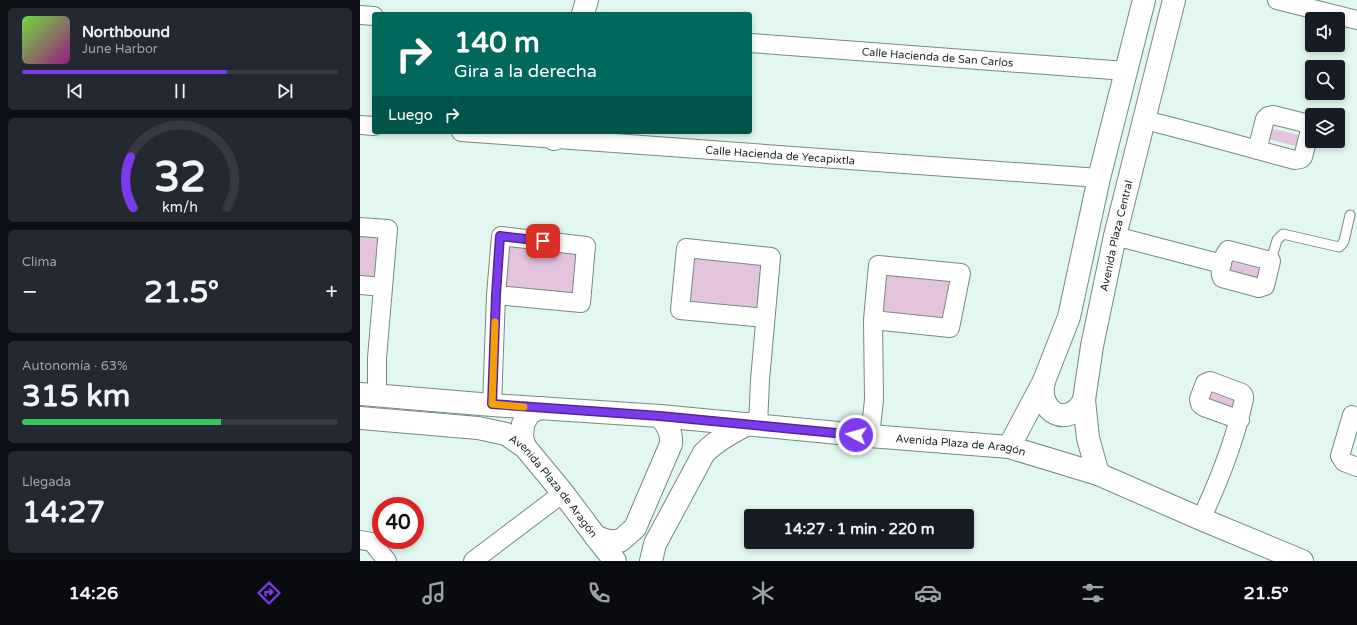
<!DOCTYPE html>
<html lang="es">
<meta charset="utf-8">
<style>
body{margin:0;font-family:"Varela Round",sans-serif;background:#242831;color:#f1f3f6;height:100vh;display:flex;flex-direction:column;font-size:15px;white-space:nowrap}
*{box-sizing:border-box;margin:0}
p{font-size:13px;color:#9ea1a6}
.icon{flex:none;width:22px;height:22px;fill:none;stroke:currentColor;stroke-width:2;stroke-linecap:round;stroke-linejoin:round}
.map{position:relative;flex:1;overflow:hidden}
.drawer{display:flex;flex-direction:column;gap:8px;padding:8px;background:#0d0f14;width:360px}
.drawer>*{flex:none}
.hud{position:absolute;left:12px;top:12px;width:380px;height:122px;border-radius:4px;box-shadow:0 2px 6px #0003;background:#00695c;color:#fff;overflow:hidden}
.tools{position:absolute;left:945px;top:12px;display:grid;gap:8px}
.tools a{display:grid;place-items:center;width:40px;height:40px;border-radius:4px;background:#171b24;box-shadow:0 2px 6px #0003;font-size:20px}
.speed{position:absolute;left:12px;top:497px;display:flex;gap:8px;font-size:20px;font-weight:700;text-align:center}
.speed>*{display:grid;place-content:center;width:52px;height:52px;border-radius:50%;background:#171b24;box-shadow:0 2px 6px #0003;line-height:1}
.speed .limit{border:6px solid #d22;background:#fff;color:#111}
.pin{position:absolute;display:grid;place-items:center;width:34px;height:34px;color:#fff;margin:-17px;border-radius:8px;box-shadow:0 2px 6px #0006}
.me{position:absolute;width:44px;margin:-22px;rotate:276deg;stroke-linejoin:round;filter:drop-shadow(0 0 3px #0008)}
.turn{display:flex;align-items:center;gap:14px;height:84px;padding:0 16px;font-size:18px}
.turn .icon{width:52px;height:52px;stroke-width:2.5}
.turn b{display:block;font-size:28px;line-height:34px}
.then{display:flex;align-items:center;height:38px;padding:0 16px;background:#0003;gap:8px;font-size:15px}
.big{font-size:30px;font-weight:800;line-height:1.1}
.drawer .widget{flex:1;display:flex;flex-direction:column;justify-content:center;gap:6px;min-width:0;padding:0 14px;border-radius:6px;background:#242831}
.drawer .dial{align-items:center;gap:0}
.dial svg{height:104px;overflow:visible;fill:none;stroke:#363941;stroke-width:7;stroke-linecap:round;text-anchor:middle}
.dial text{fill:#f1f3f6;stroke:none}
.song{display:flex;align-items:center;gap:12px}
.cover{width:48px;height:48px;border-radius:6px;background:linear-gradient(135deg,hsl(100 70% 55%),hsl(310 70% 35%))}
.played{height:4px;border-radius:2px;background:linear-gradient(90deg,#7c3aed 65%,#363941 65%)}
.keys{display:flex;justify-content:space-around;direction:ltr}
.heat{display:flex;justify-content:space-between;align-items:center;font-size:22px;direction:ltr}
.charge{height:6px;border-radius:3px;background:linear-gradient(90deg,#34c759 63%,#363941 0)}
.trip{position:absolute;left:384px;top:509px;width:230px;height:40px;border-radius:4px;background:#171b24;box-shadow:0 2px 6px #0003;font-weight:800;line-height:40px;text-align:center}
.tabs{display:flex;height:64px;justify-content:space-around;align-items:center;background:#090b0e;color:#9ea1a6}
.tabs .icon{width:28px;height:28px}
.tabs .selected{color:#7c3aed}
.tabs b{font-size:18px;color:#f1f3f6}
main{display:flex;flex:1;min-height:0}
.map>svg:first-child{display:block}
.park{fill:#e3c3de}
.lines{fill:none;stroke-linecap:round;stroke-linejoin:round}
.service-casing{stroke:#768a83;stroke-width:11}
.minor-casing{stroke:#768a83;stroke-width:20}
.tertiary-casing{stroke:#768a83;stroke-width:24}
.secondary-casing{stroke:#768a83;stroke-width:24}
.service{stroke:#fff;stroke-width:9}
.minor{stroke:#fff;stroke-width:18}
.tertiary{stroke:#fff;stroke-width:22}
.secondary{stroke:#fff;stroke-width:22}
.route-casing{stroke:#51269a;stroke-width:10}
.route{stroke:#7c3aed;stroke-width:7}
.slow{stroke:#f59e0b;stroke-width:7}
.labels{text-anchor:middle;stroke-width:4;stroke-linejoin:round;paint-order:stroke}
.street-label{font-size:11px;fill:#1e2624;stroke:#fff}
</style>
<main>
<section class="drawer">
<div class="widget">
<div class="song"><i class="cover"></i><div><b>Northbound</b><p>June Harbor</p></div></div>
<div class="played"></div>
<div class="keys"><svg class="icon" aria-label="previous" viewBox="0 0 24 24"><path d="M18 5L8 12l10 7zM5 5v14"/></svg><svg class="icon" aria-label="pause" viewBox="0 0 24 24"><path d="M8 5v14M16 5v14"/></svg><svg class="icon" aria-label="next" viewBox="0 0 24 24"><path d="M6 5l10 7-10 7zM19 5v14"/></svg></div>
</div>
<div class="widget dial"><svg viewBox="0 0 100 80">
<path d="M14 69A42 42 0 1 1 86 69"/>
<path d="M14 69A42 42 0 0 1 12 30" stroke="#7c3aed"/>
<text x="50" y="56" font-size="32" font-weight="700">32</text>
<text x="50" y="72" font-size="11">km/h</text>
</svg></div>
<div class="widget"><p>Clima</p>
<div class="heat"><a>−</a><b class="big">21.5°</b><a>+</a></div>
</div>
<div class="widget"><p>Autonomía · 63%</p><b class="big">315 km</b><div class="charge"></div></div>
<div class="widget"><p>Llegada</p><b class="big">14:27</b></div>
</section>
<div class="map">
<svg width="997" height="561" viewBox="0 0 997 561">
<rect width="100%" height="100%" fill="#e1f7ef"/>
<!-- park -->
<g class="park">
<polygon points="910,128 939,135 942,139 936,146 908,139"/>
<polygon points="0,233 22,236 18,279 0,277"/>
<polygon points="146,244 217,251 213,294 142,287"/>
<polygon points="333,258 403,265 399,308 329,301"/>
<polygon points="872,262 900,269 898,281 869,274 867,265"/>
<polygon points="524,271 596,278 587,321 520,314"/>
<polygon points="847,391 876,398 873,409 844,402"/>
</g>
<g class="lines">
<!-- service casing -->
<g class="service-casing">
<polyline id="service" points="911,261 917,240 923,234 979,247 982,244 984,241 990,215"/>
</g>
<!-- minor casing -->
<g class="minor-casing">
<g id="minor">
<polyline points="917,0 997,20"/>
<polyline points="0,15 14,16"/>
<path id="s1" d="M390,43L766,71"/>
<path d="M784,120C835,132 885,147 935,160L941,159L943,157L949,134V127L945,123L913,115L908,116L905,119L897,150"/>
<polyline points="0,125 14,126"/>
<path id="s2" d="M101,132L739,178"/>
<polyline points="0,227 28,229 17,358 17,395"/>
<polyline points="755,236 862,264"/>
<path d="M868,250L911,261L905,286L899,288L862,278C858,271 863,256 868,250Z"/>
<polyline points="0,285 23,287"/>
<polyline points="132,405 136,295 141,236 226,246 221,303 136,295"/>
<polyline points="992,415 980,456 984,462 997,467"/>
<polyline points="398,425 400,380 411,257 326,248 320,310 405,318"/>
<polyline points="510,436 514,400 513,320 518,265 601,273 590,328 513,320"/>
<path d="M841,519C859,481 875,440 884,399V396L882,393L850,381L845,383L839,399L840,404L844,407L880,420"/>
<polyline points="0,540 12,542 27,561"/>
<polyline points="113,561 203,493"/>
</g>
</g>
<!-- tertiary casing -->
<g class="tertiary-casing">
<g id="tertiary">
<polyline points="223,14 227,0"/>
<polyline points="194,139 195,132"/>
<path id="s3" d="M0,394L132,405L300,416L510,436L649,447L738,474L841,519L942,561"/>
<path id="s4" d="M0,418L118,428L146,434L165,447L203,493L236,537L255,561"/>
<polyline points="165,447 162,438 163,424 170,412 181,408"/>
<path d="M236,537L248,541H260L275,528L311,444C312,432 307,425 300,416"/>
<path d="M291,561L295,544L344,453C357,440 372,432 388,424"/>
</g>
</g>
<!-- secondary casing -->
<g class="secondary-casing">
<g id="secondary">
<path d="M684,381C676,413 709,429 724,400"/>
<polyline points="649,447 684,381 709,317 739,178 784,0"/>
<path id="s5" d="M738,474L728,438L724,400L732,346L755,236L814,0"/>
</g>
</g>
<!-- service -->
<use href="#service" class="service"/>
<!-- minor -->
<use href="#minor" class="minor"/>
<!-- tertiary -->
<use href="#tertiary" class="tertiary"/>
<!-- secondary -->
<use href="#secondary" class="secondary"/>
</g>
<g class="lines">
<!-- route casing -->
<g class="route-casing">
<polyline id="route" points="183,241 140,236 136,295 132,404 300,416 496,435"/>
</g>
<!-- route -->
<use href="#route" class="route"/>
<!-- slow -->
<polyline class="slow" points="135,322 132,404 164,407"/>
</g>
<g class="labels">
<!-- street labels -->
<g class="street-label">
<text dy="4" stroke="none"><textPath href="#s1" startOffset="188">Calle Hacienda de San Carlos</textPath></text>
<text dy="4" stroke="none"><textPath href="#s2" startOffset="320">Calle Hacienda de Yecapixtla</textPath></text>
<text dy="4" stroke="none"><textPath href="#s5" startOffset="243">Avenida Plaza Central</textPath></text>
<text dy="4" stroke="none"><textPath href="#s3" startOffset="603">Avenida Plaza de Aragón</textPath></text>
<text dy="4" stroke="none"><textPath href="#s4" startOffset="218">Avenida Plaza de Aragón</textPath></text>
</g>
</g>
</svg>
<div class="tools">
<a><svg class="icon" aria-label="sound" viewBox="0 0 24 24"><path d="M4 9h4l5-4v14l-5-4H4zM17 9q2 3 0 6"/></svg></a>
<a><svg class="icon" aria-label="search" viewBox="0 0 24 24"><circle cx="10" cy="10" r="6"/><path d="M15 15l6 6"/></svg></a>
<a><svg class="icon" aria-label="layers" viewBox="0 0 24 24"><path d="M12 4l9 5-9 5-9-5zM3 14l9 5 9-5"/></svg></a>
</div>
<div class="speed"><div class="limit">40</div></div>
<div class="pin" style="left:183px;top:241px;background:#d93025"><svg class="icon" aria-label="arrive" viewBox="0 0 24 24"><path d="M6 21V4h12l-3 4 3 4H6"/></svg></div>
<svg class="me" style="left:496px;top:435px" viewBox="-20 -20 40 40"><circle r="17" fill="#7c3aed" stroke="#fff" stroke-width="3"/><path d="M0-11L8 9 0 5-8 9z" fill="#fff"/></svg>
<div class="trip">14:27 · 1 min · 220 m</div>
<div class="hud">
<div class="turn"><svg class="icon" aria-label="right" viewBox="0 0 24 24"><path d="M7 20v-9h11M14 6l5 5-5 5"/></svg><div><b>140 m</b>Gira a la derecha</div></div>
<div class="then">Luego<svg class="icon" aria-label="right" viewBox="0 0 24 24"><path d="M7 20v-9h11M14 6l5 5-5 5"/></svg></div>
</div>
</div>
</main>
<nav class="tabs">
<b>14:26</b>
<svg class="icon selected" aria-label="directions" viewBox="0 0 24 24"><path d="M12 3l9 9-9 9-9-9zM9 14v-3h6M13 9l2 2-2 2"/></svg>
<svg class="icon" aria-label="music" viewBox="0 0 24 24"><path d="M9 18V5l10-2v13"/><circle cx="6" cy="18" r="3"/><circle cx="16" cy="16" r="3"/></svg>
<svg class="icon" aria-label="phone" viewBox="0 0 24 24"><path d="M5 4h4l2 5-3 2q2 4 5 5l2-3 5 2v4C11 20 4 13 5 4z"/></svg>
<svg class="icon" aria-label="climate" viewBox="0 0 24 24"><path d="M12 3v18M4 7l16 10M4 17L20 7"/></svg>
<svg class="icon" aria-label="car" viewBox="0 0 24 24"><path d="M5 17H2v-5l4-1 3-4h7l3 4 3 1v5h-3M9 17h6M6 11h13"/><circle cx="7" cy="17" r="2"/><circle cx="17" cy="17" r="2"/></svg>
<svg class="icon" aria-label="filters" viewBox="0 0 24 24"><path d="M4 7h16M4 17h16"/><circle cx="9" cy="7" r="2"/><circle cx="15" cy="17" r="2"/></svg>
<b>21.5°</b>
</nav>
